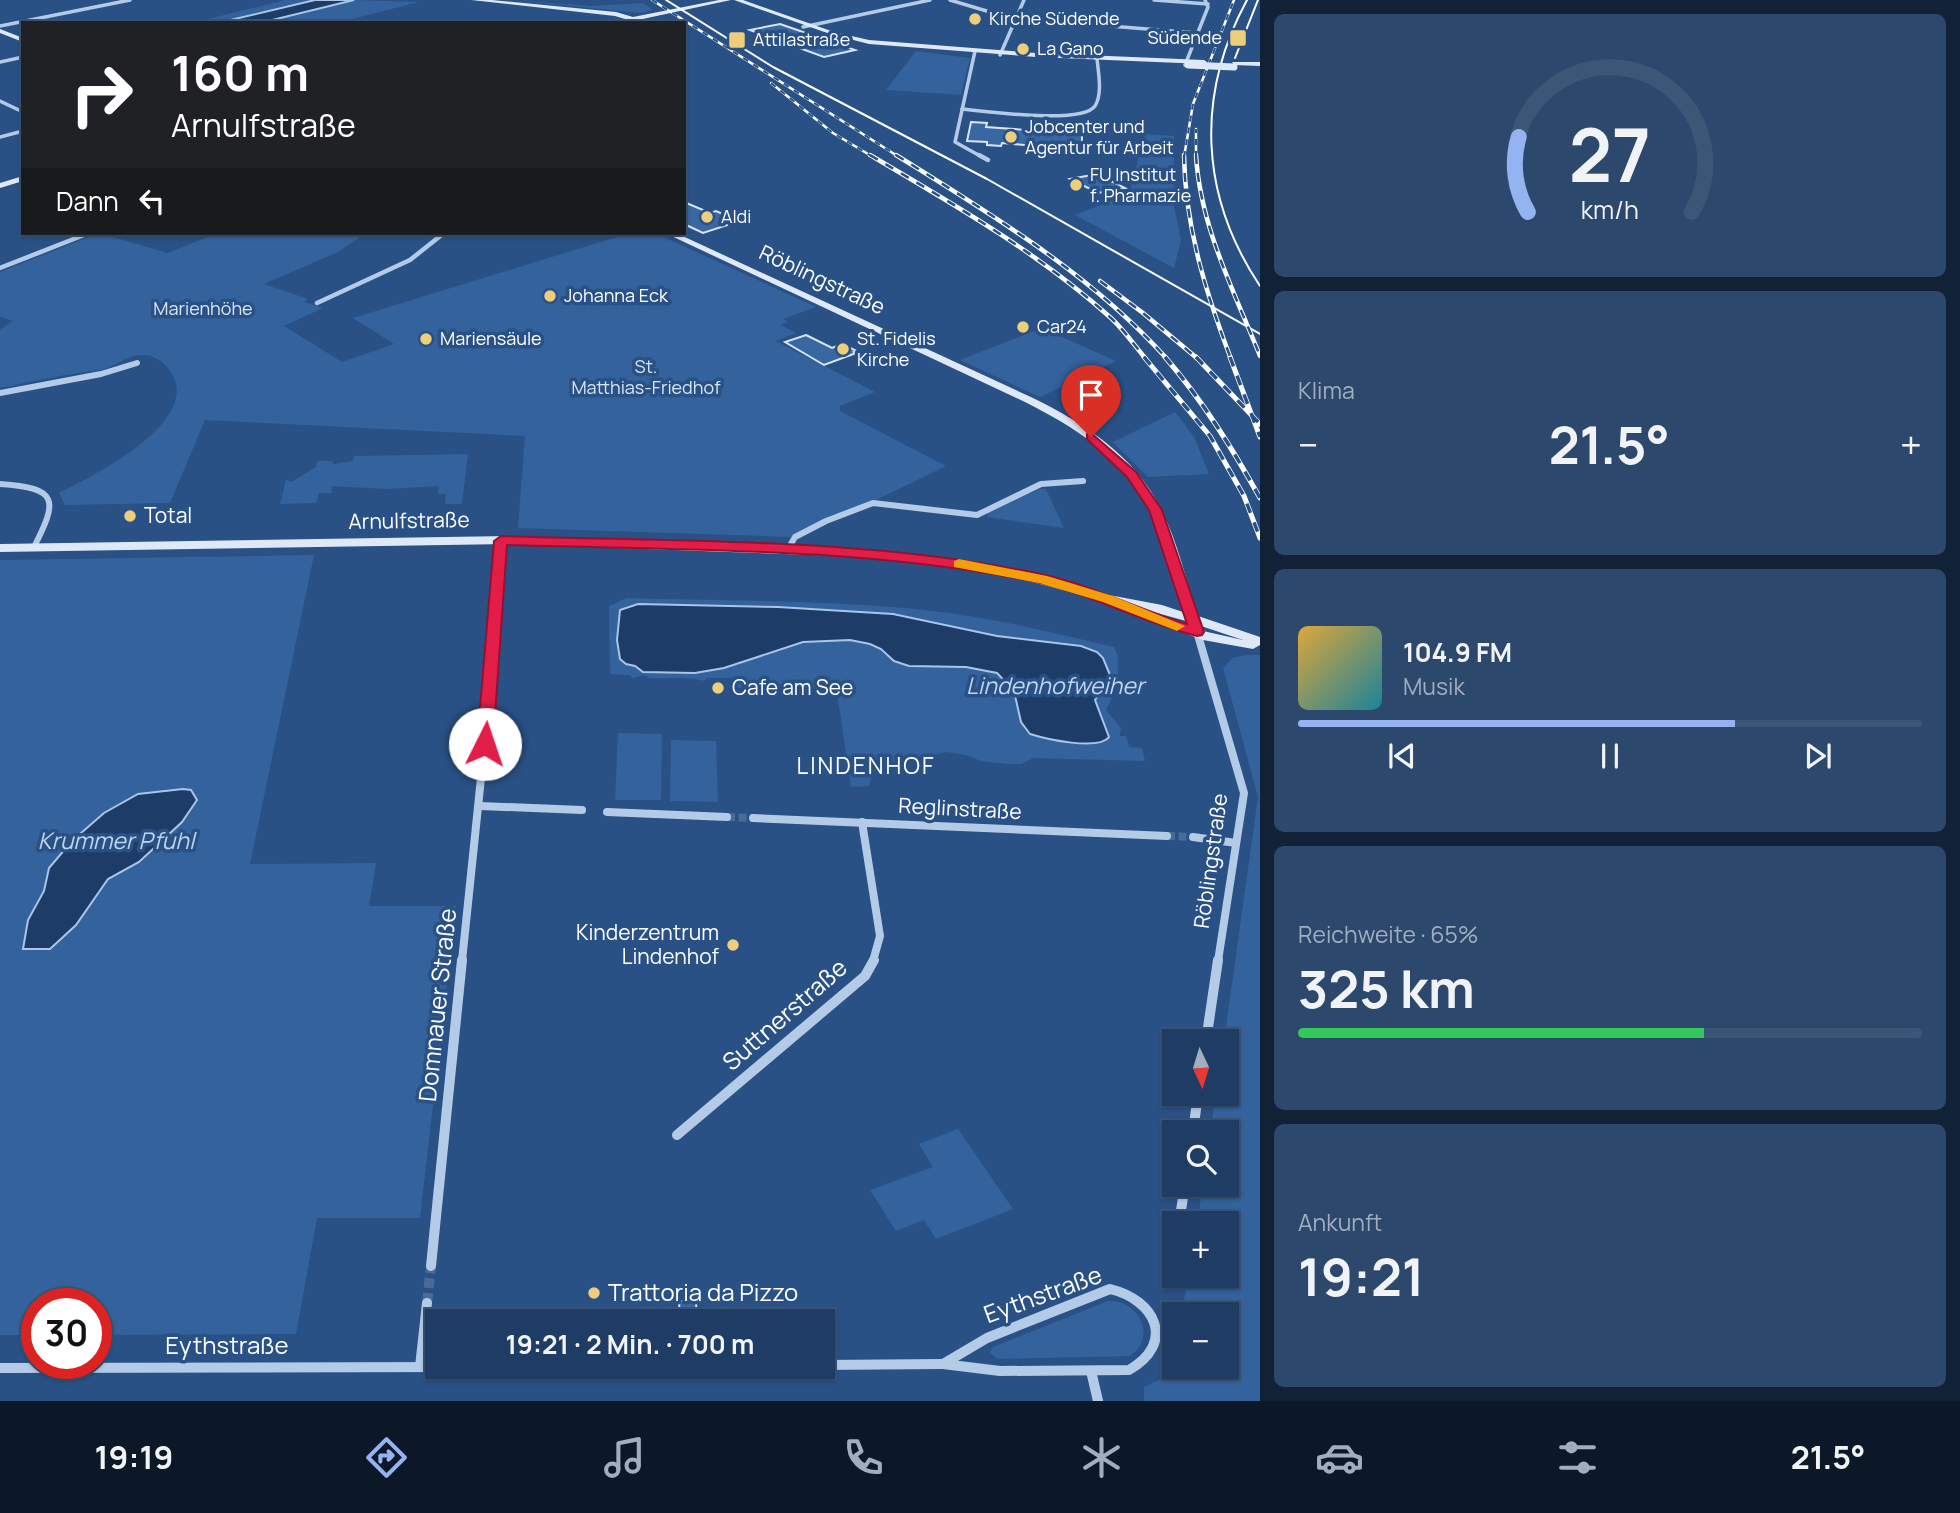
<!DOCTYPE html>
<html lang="de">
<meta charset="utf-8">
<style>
body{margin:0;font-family:Manrope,sans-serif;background:#2c486d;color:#f1f3f6;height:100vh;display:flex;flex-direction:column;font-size:26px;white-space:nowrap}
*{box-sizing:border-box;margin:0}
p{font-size:23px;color:#a1aebf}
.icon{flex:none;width:38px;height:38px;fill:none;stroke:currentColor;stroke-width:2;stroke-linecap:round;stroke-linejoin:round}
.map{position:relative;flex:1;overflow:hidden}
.drawer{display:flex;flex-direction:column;gap:14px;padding:14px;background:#112237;width:700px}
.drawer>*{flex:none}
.hud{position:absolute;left:21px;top:21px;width:665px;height:214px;border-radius:0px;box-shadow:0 2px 5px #0004,0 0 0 2px #3c5678;background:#202124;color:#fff;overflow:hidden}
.needle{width:46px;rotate:176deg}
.fabs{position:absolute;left:1162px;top:1029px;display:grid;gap:14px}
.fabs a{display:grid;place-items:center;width:77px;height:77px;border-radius:0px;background:#1f3d64;box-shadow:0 2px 5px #0004,0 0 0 2px #3c5678;font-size:35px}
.speed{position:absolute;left:21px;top:1288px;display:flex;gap:14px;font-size:35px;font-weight:700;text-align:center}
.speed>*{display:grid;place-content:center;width:91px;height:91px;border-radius:50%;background:#1f3d64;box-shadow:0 2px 5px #0004,0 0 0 2px #3c5678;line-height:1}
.speed .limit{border:10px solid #d22;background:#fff;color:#111}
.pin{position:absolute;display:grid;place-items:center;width:60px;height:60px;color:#fff;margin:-72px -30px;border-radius:50% 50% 50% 0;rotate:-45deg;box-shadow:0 0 7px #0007}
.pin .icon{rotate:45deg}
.me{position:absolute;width:77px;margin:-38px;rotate:4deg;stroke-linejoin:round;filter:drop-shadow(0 0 5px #0008)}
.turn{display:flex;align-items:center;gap:24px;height:147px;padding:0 35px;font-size:32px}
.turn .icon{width:91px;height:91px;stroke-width:2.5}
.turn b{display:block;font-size:49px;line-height:60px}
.then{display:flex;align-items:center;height:66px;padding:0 35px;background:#0003;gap:14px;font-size:26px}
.big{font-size:52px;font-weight:700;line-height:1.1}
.drawer .tile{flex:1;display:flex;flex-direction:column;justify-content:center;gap:10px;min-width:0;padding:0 24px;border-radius:10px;background:#2c486d}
.drawer .dial{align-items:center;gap:0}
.dial svg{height:182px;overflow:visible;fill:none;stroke:#3c5678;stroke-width:7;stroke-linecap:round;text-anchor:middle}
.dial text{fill:#f1f3f6;stroke:none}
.song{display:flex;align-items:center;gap:21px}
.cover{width:84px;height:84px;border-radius:10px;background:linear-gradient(135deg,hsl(40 70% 55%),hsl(190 70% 35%))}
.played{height:7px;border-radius:4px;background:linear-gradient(90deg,#95b2f1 70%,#3c5678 70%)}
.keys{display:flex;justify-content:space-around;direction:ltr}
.heat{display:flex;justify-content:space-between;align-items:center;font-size:38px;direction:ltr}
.charge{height:10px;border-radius:5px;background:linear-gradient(90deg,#34c759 65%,#3c5678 0)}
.trip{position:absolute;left:425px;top:1309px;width:410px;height:70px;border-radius:0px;background:#1f3d64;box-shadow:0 2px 5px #0004,0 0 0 2px #3c5678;font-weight:700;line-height:70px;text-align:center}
.dock{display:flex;height:112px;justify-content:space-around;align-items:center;background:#0c1828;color:#a1aebf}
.dock .icon{width:49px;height:49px}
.dock .on{color:#95b2f1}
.dock b{font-size:32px;color:#f1f3f6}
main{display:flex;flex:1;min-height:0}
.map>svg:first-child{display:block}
.green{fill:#34629d;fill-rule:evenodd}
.water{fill:#1d3c67;stroke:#a9c6e8;stroke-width:2}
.building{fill:#3967a2;stroke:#d7e5f6;stroke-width:2}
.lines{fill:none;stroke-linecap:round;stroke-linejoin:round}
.street-tunnel-far1{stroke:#496b98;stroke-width:8;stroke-dasharray:8 3.5;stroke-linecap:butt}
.street-tunnel{stroke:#496b98;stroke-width:10;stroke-dasharray:10 5;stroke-linecap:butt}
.street-far4{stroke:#b4cbe8;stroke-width:3.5}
.street-far3{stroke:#b4cbe8;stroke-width:4.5}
.street-far2{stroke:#b4cbe8;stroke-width:6}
.street-far1{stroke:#b4cbe8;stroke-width:8}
.street{stroke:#b4cbe8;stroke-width:10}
.secondary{fill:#dee8f7;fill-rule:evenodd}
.tram{stroke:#fff;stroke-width:2}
.rail-far2-casing{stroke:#fff;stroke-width:2.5}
.rail-far1-casing{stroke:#fff;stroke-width:4.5}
.rail-casing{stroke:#fff;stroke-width:5}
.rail-far2{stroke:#295186;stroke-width:2;stroke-dasharray:6;stroke-linecap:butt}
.rail-far1{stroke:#295186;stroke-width:2.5;stroke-dasharray:9;stroke-linecap:butt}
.rail{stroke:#295186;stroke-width:3.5;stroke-dasharray:10;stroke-linecap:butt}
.secondary-bridge{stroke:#dee8f7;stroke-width:7}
.route{fill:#e11d48;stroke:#92132f;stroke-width:2}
.slow{fill:#f59e0b}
.poi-dot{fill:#efce7b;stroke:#295186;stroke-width:2.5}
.labels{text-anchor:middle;stroke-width:7;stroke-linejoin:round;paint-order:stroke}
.far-poi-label{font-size:18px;fill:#fff;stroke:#295186;text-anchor:start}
.far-park-label{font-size:18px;fill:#d7e5f6;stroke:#295186}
.street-label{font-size:21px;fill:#fff;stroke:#295186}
.poi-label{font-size:21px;fill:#fff;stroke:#295186;text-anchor:start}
.water-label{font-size:23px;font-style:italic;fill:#c0d5ef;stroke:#295186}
.neighbourhood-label{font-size:23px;letter-spacing:2px;fill:#fff;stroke:#295186}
.near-street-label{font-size:24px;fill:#fff;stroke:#295186}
.near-poi-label{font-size:24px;fill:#fff;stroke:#295186;text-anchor:start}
</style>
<main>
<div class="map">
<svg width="1260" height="1401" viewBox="0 0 1260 1401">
<rect width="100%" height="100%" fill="#295186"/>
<!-- green -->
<g class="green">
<polygon points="286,0 315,0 218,23 191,23"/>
<polygon points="354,0 419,2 336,23 260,23"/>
<polygon points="510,0 590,6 643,3 653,10 640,13"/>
<polygon points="916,51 970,58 961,95 886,90"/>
<polygon points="1145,134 1174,136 1174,206 1181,240 1174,268 1075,215 1129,194"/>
<path d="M99,233L168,253L217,233H366L338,252L264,284L308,299L304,302L323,308L284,326L342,362L394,344L353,318L630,233H655L816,307L783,319L788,322L781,325L796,333L776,341L875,392L840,406V411L946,466L874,501L825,518L791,537L518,528L525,436L205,420L170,503L65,505L59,493C91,477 198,424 173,376C167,365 158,356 145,355C126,354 116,367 100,370C67,374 33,381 0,388V330L13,321L0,317V272Z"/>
<polygon points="1042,328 1116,361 1040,397 960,360"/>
<polygon points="1175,412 1194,437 1209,474 1148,477 1113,442"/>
<polygon points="468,454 462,504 445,504 446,494 438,494 439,486 386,489 332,486 331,493 319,493 316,503 280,504 286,480 291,482 316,467 317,461 333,461 333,464 353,461 354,456"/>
<polygon points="1040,489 1046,489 1064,528 987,517 988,512"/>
<path d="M314,555L250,864L376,863L369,906H456L420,1218H317L296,1334L96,1335V1304H37V1335H0V560ZM183,789L191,790L158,842L139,862L108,879L76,925L50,949H23L28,920L44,891L49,868L72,841L104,813L138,794Z"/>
<path d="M627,598C726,601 827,600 925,610C989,617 1051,632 1114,647L1118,656V685L1106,710L1121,728L1120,736H1126L1129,747L1142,748L1145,761L1033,758L1021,764H1007L981,761L966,755L946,752L920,759L875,764L869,786L851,787L837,692L739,688L735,686V678H707L704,681C688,676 667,679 649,678L644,675L633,678L629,675L610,674L609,606Z"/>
<polygon points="1246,655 1260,655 1260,1401 1144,1401 1144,1387 1168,1376 1174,1354 1174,1367 1227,1367 1227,1314 1181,1314 1189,1276 1227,1276 1227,1223 1197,1223 1203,1185 1227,1185 1227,1132 1210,1132 1216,1094 1227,1094 1227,1041 1224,1041 1258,797 1223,668 1233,658"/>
<polygon points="618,733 662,734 661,800 615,800"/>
<polygon points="671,740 716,741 718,802 670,801"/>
<polygon points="958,1129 1013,1209 936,1239 924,1220 896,1231 870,1190 933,1167 919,1144"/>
<path d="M1108,1301C1139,1299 1158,1339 1129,1356L998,1359L990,1353L993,1347Z"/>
</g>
<!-- water -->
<g class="water">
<polygon points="315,0 354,0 260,23 218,23"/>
<path d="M638,604L778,607L893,614L997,636L1081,646L1097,652L1103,658L1110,675L1109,682L1095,700L1109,737C1098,751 1046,739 1030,734L1021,722L1014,691L997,673L966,667L909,666L894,661L881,649L870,644L850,640L803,642L724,668L695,673L643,672L635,666L626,664L620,659L617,640L620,610Z"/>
<polygon points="183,789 191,790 197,800 182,822 139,862 108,879 76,925 50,949 23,949 28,920 44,891 49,868 72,841 104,813 138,794"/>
</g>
<!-- building -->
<g class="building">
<polygon points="780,24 855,50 824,57 750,30"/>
<polygon points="971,122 987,123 986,127 1082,134 1082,150 1002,143 1001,146 987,145 987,142 967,141"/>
<polygon points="1097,174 1125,188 1098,193 1070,179"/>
<polygon points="684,202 710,213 716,211 740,221 703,233 684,224"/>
<polygon points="806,335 832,348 842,344 857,351 854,352 856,353 824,365 785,342"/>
<polygon points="679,1301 696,1301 697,1321 680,1321"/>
</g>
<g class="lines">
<!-- street-tunnel-far1 -->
<g class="street-tunnel-far1">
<polyline points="727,817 753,818"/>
<polyline points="1167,836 1193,837"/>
</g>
<!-- street-tunnel -->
<polyline class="street-tunnel" points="427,1303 431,1266"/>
<!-- street-far4 -->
<g class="street-far4">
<polyline points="950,0 1010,18 1197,33"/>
<polyline points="1154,0 1208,4"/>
<polyline points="0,26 130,0"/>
<polyline points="803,27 930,0"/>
<polyline points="975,51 955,142 982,157"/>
<polyline points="1000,55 1024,0"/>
<polyline points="0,62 23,57"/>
<polyline points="1185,65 1208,7 1205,0"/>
<polyline points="0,101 23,112"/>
<path d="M962,109C985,111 1082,125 1095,106C1103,93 1098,72 1097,58"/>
<polyline points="0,137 23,131"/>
</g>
<!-- street-far3 -->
<g class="street-far3">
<polyline points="979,155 988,160"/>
<polyline points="0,268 89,233"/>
<polyline points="317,303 410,260 444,233"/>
</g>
<!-- street-far2 -->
<g class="street-far2">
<polyline points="0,393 101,374 137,363"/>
<path d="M0,484C59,488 58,500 34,547"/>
<polyline points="788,549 795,537 826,521 873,503 977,515 1041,484 1083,481"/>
<polyline points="495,621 501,541"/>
</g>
<!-- street-far1 -->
<g class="street-far1">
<polyline points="1197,632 1244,793 1218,961"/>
<polyline points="485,744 495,620"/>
<polyline points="480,806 582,810"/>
<polyline points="607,812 727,817"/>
<polyline points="753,818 1167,836"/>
<polyline points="862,822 880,936 873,961"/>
<polyline points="1193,837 1236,843"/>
<polyline points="462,961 484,749"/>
</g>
<!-- street -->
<g class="street">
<polyline points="1206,1041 1218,960"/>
<polyline points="1193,1132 1198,1094"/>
<polyline points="677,1135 865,976 874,960"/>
<polyline points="1179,1223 1185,1185"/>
<polyline points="431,1266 462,960"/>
<path d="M1110,1289C1156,1300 1176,1343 1129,1370L1000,1371L943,1364L987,1338Z"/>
<polyline points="822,1365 943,1364"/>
<polyline points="420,1367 427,1303"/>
<polyline points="0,1368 453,1367"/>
<polyline points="1091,1371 1098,1401"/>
</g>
<!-- secondary -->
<g class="secondary">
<polygon points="471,0 492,0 616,12 633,17 719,0 731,0 624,23 620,21 625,19 615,16"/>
<polygon points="734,0 743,0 834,32 869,40 1036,53 1204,60 1207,62 1204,64 1036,57 869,44 830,34"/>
<polygon points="0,29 23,38 23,42 0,33"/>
<polygon points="1232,62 1260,62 1260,66 1234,65"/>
<polygon points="23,176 23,181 0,188 0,183"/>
<path d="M665,233H676L1033,398C1084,423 1135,456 1161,509C1178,542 1186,581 1198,616L1260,637V645L1253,649L1203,640L1130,613L1129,610L1131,607L1004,575L868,557L509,544L0,552V544L509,536L868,549L1005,567L1109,595L1162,605L1183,612C1172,578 1165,541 1150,509C1125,458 1074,427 1025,402ZM1146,610L1186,621L1188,626ZM1201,626L1243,640L1203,631Z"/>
</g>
<!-- tram -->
<g class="tram">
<polyline points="666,0 773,67 987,179 1260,334"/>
<path d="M1247,0C1195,96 1200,196 1260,286"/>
<polyline points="1235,58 1258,0"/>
</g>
<!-- rail-far2 casing -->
<g class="rail-far2-casing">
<g id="rail-far2">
<polyline points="652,0 899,157"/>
<polyline points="771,83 833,133 873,157"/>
<polyline points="1184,157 1193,104 1234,0"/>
<polyline points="1196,157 1196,129"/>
</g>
</g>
<!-- rail-far1 casing -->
<g class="rail-far1-casing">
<g id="rail-far1">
<path d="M870,155C953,204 1039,253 1111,318C1124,330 1135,346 1146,359"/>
<path d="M896,155C992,215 1091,274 1167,359"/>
<path d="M1184,155C1185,227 1206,293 1231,359"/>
<path d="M1196,155C1200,226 1234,291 1260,356"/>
<polyline points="1100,281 1143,313 1198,359"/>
</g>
</g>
<!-- rail casing -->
<g class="rail-casing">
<g id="rail">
<polyline points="1144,357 1210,436 1244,496 1260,538"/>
<path d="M1165,357C1203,401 1232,448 1260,498"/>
<polyline points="1196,357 1260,424"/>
<polyline points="1230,357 1260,437"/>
</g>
</g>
<!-- rail-far2 -->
<use href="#rail-far2" class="rail-far2"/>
<!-- rail-far1 -->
<use href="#rail-far1" class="rail-far1"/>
<!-- rail -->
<use href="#rail" class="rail"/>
<!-- secondary-bridge -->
<polyline class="secondary-bridge" points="1188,65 1234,67"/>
</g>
<!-- route -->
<path class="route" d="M1091,433L1136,472L1162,510L1204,632L1202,635L1197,636C1142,623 1092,594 1036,582C862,547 684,550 507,545L493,744L485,749L477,744L494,541L501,536C681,542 864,537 1041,574C1092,585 1137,609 1187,624L1149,510L1127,477L1087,439V434Z"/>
<!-- slow -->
<polygon class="slow" points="959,559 1047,576 1113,596 1185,626 1177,631 1172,629 1103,602 1039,583 954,567 954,561"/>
<!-- markers -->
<g class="poi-dot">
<circle cx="975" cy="19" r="7"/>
<rect x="1229" y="29" width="18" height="18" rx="3.5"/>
<rect x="728" y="31" width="18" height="18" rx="3.5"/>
<circle cx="1023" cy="49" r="7"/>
<circle cx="1011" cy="137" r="7"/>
<circle cx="1076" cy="185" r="7"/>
<circle cx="707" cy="217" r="7"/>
<circle cx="550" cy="296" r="7"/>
<circle cx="1023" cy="327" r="7"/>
<circle cx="426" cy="339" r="7"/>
<circle cx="843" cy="349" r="7"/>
<circle cx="130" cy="516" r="7"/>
<circle cx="718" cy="688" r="7"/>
<circle cx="733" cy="945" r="7"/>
<circle cx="594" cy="1293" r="7"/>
</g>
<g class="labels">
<!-- far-poi labels -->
<g class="far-poi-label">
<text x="989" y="25">Kirche Südende</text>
<text x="1222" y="44" text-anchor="end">Südende</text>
<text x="753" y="46">Attilastraße</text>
<text x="1037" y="55">La Gano</text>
<text x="1025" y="133">Jobcenter und<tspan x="1025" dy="21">Agentur für Arbeit</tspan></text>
<text x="1090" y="181">FU Institut<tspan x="1090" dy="21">f. Pharmazie</tspan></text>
<text x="721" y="223">Aldi</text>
<text x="564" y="302">Johanna Eck</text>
<text x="1037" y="333">Car24</text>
<text x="440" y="345">Mariensäule</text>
<text x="857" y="345">St. Fidelis<tspan x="857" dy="21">Kirche</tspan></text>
</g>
<!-- far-park labels -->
<g class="far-park-label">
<text x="203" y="315">Marienhöhe</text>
<text x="646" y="373">St.<tspan x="646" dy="21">Matthias-Friedhof</tspan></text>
</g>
<!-- street labels -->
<g class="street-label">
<text transform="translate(822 280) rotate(25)" y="7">Röblingstraße</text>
<text transform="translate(409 521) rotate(-1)" y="7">Arnulfstraße</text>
<text transform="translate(960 809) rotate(3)" y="7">Reglinstraße</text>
<text transform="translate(1211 861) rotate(-82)" y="7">Röblingstraße</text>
</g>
<!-- poi labels -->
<g class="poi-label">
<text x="144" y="523">Total</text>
<text x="732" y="695">Cafe am See</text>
<text x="719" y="940" text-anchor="end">Kinderzentrum<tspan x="719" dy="24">Lindenhof</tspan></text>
</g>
<!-- water labels -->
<g class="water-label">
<text x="1055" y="694">Lindenhofweiher</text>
<text x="116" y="849">Krummer Pfuhl</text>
</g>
<!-- neighbourhood labels -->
<g class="neighbourhood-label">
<text x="866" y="774">LINDENHOF</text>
</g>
<!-- near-street labels -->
<g class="near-street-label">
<text transform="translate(438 1005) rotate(-84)" y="8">Domnauer Straße</text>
<text transform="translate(785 1015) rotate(-41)" y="8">Suttnerstraße</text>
<text transform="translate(1043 1295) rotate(-20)" y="8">Eythstraße</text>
<text x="227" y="1354">Eythstraße</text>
</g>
<!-- near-poi labels -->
<g class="near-poi-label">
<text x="608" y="1301">Trattoria da Pizzo</text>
</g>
</g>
</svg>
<div class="fabs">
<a><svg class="needle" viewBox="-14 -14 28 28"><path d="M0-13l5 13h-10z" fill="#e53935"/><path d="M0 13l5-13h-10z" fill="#a1aebf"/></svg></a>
<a><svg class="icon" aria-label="search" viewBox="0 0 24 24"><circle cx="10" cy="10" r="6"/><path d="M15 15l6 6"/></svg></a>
<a>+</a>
<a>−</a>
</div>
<div class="speed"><div class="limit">30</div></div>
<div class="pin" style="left:1091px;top:437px;background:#d93025"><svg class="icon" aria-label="arrive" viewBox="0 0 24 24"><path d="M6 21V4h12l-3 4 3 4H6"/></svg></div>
<svg class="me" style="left:485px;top:744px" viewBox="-20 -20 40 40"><circle r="19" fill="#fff"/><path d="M0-13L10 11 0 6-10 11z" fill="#e11d48"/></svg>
<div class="trip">19:21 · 2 Min. · 700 m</div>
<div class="hud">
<div class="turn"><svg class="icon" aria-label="right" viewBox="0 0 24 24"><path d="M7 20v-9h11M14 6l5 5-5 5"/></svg><div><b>160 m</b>Arnulfstraße</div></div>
<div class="then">Dann<svg class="icon" aria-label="left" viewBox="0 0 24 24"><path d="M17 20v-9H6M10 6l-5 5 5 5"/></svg></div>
</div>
</div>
<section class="drawer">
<div class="tile dial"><svg viewBox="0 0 100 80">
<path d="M14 69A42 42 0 1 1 86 69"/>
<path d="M14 69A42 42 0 0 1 10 36" stroke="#95b2f1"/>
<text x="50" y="56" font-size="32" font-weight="700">27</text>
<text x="50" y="72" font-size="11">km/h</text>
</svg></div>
<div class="tile"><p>Klima</p>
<div class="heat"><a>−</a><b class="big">21.5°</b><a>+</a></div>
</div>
<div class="tile">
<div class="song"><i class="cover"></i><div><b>104.9 FM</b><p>Musik</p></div></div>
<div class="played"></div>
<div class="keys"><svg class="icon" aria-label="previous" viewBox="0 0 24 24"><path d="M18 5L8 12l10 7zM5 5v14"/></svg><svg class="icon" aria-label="pause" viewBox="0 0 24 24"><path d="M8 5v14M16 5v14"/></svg><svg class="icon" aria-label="next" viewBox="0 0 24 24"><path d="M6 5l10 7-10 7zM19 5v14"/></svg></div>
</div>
<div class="tile"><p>Reichweite · 65%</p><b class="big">325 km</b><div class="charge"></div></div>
<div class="tile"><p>Ankunft</p><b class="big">19:21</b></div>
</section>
</main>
<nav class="dock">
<b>19:19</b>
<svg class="icon on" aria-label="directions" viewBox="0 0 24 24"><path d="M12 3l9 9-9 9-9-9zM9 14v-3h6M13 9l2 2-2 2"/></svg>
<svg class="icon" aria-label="music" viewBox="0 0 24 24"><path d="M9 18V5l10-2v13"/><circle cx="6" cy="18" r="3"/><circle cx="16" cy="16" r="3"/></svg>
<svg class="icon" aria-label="phone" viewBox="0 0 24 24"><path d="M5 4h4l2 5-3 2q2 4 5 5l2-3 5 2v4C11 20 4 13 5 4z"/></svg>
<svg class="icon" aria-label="climate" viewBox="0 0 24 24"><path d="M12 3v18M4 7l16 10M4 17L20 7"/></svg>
<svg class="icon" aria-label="car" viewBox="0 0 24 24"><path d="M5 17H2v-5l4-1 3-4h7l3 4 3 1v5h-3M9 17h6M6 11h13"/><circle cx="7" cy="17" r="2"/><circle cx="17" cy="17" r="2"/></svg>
<svg class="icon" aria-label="filters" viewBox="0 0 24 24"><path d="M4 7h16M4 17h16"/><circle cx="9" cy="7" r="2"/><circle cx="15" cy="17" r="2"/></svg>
<b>21.5°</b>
</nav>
